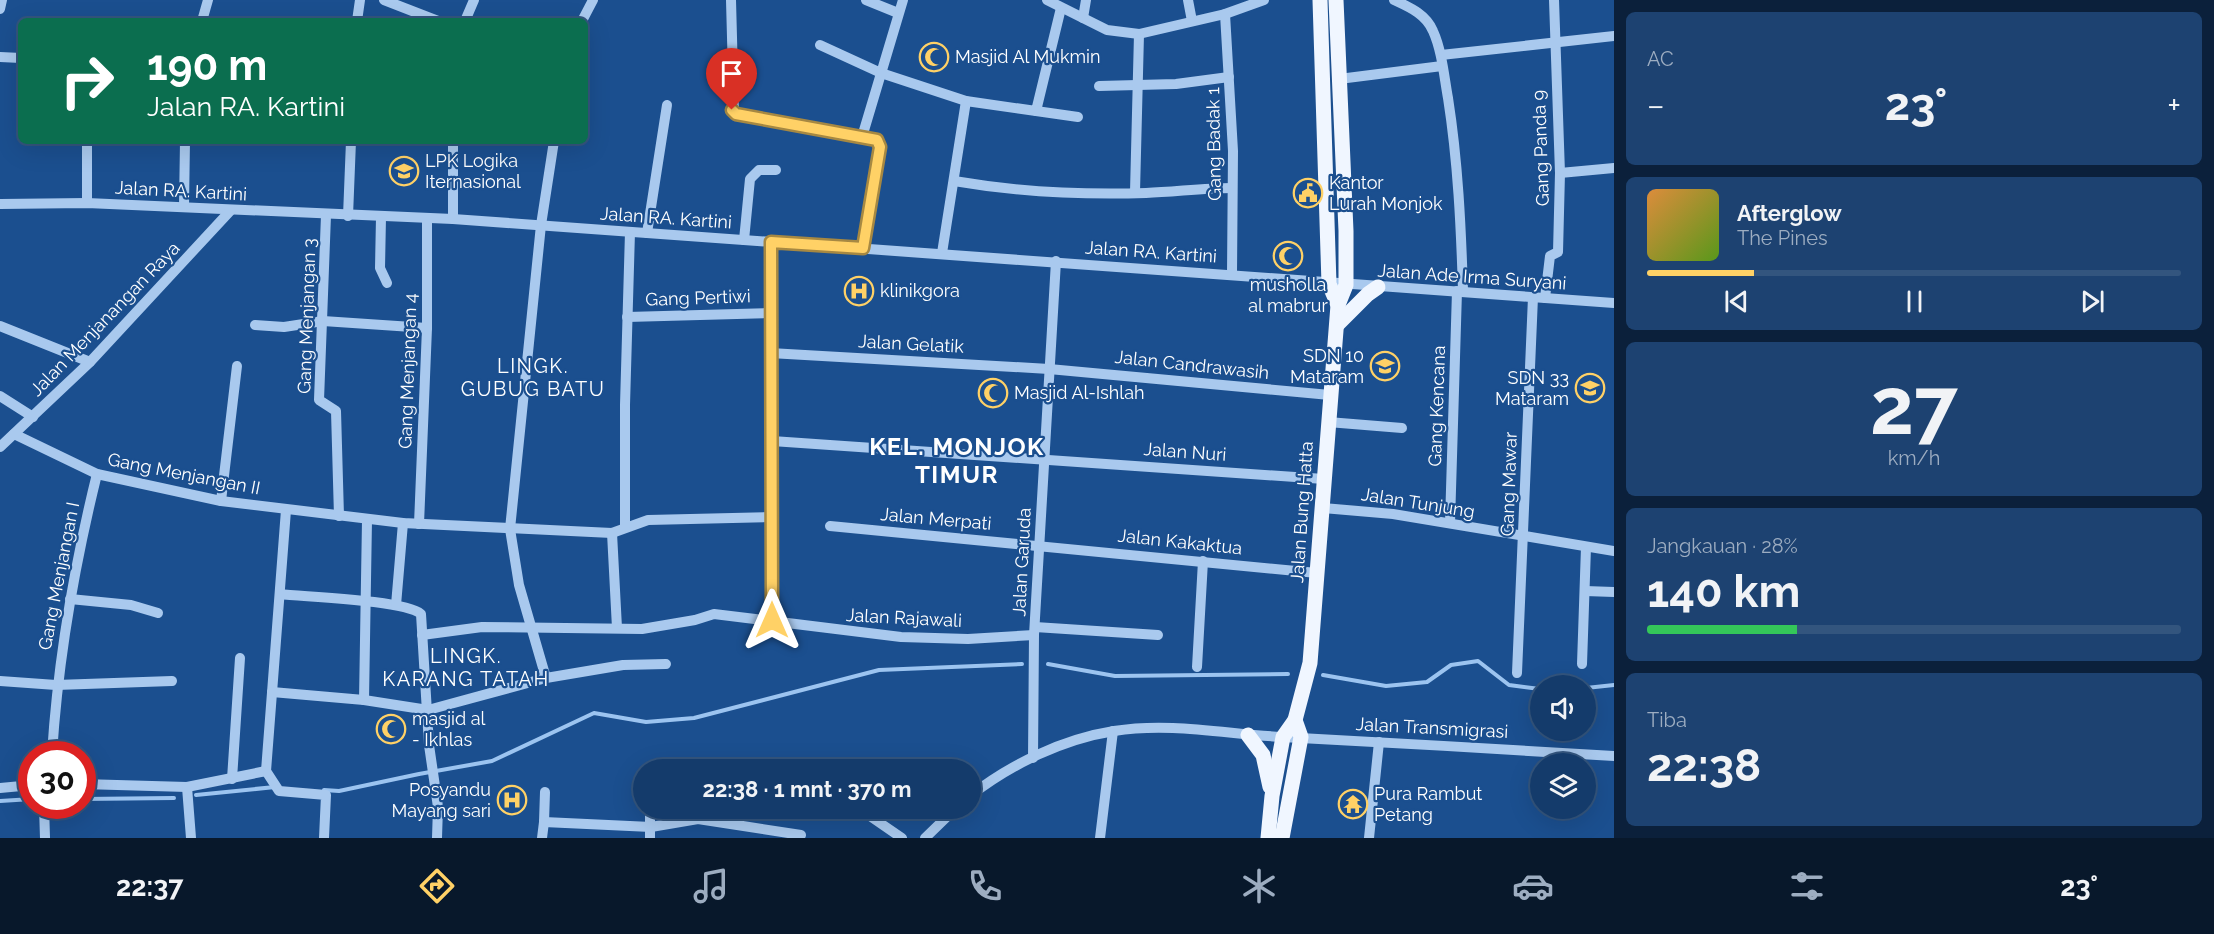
<!DOCTYPE html>
<html lang="id">
<meta charset="utf-8">
<style>
body{margin:0;font-family:Raleway,sans-serif;background:#1d4271;color:#f1f3f6;height:100vh;display:flex;flex-direction:column;font-size:22px;white-space:nowrap}
*{box-sizing:border-box;margin:0}
p{font-size:20px;color:#9dadc1}
.icon{flex:none;width:33px;height:33px;fill:none;stroke:currentColor;stroke-width:2;stroke-linecap:round;stroke-linejoin:round}
.map{position:relative;flex:1;overflow:hidden}
.drawer{display:flex;flex-direction:column;gap:12px;padding:12px;background:#0b203b;width:600px}
.drawer>*{flex:none}
.guide{position:absolute;left:18px;top:18px;width:570px;height:126px;border-radius:9px;box-shadow:0 6px 24px #0002,0 0 0 2px #33557e;background:#0b6e4f;color:#fff;overflow:hidden}
.controls{position:absolute;left:1530px;top:675px;display:grid;gap:12px}
.controls a{display:grid;place-items:center;width:66px;height:66px;border-radius:50%;background:#143b6b;box-shadow:0 6px 24px #0002,0 0 0 2px #33557e;font-size:30px}
.speed{position:absolute;left:18px;top:741px;display:flex;gap:12px;font-size:30px;font-weight:700;text-align:center}
.speed>*{display:grid;place-content:center;width:78px;height:78px;border-radius:50%;background:#143b6b;box-shadow:0 6px 24px #0002,0 0 0 2px #33557e;line-height:1}
.speed .limit{border:9px solid #d22;background:#fff;color:#111}
.pin{position:absolute;display:grid;place-items:center;width:51px;height:51px;color:#fff;margin:-62px -26px;border-radius:50% 50% 50% 0;rotate:-45deg;box-shadow:0 0 6px #0007}
.pin .icon{rotate:45deg}
.me{position:absolute;width:66px;margin:-33px;rotate:0deg;stroke-linejoin:round;filter:drop-shadow(0 0 4px #0008)}
.turn{display:flex;align-items:center;gap:21px;height:126px;padding:0 30px;font-size:27px}
.turn .icon{width:78px;height:78px;stroke-width:2.5}
.turn b{display:block;font-size:42px;line-height:51px}
.big{font-size:45px;font-weight:700;line-height:1.1}
.drawer .card{flex:1;display:flex;flex-direction:column;justify-content:center;gap:9px;min-width:0;padding:0 21px;border-radius:9px;background:#1d4271}
.drawer .dial{align-items:center;gap:0}
.dial b{font-size:78px;line-height:1}
.song{display:flex;align-items:center;gap:18px}
.cover{width:72px;height:72px;border-radius:9px;background:linear-gradient(135deg,hsl(30 70% 55%),hsl(90 70% 35%))}
.played{height:6px;border-radius:3px;background:linear-gradient(90deg,#ffd166 20%,#33557e 20%)}
.keys{display:flex;justify-content:space-around;direction:ltr}
.heat{display:flex;justify-content:space-between;align-items:center;font-size:33px;direction:ltr}
.charge{height:9px;border-radius:4px;background:linear-gradient(90deg,#34c759 28%,#33557e 0)}
.trip{position:absolute;left:633px;top:759px;width:348px;height:60px;border-radius:30px;background:#143b6b;box-shadow:0 6px 24px #0002,0 0 0 2px #33557e;font-weight:700;line-height:60px;text-align:center}
.menu{display:flex;height:96px;justify-content:space-around;align-items:center;background:#08182b;color:#9dadc1}
.menu .icon{width:42px;height:42px}
.menu .selected{color:#ffd166}
.menu b{font-size:27px;color:#f1f3f6}
main{display:flex;flex:1;min-height:0}
.map>svg:first-child{display:block}
.lines{fill:none;stroke-linecap:round;stroke-linejoin:round}
.stream{stroke:#9cc4f0;stroke-width:4}
.minor{stroke:#a9c9ee;stroke-width:10}
.major{stroke:#f0f6ff;stroke-width:15}
.route-casing{stroke:#a68842;stroke-width:15}
.route{stroke:#ffd166;stroke-width:10}
.labels{text-anchor:middle;stroke-width:4.5;stroke-linejoin:round;paint-order:stroke}
.poi-label{font-size:18px;fill:#fff;stroke:#1b4f8f;text-anchor:start}
.street-label{font-size:18px;fill:#fff;stroke:#1b4f8f}
.neighbourhood-label{font-size:20px;letter-spacing:1.5px;fill:#fff;stroke:#1b4f8f}
.district-label{font-size:24px;font-weight:bold;letter-spacing:1.5px;fill:#fff;stroke:#1b4f8f}
</style>
<main>
<div class="map">
<svg width="1614" height="838" viewBox="0 0 1614 838">
<rect width="100%" height="100%" fill="#1b4f8f"/>
<g class="lines">
<!-- stream -->
<g class="stream">
<polyline points="1048,664 1115,676 1288,674"/>
<polyline points="1323,675 1386,686 1427,682 1451,665 1478,661 1509,685 1540,689"/>
<polyline points="1586,688 1614,685"/>
<polyline points="324,790 339,791 419,774 492,761 594,713 646,722 694,718 879,670 1022,664"/>
<polyline points="196,795 275,787"/>
<polyline points="82,799 174,798"/>
<polyline points="0,801 32,799"/>
</g>
<!-- minor -->
<g class="minor">
<polyline points="384,0 438,21"/>
<polyline points="731,0 734,112 879,142 880,147 863,248"/>
<polyline points="866,0 898,13"/>
<polyline points="1047,0 1107,30 1139,34 1225,14 1264,0"/>
<polyline points="1188,0 1192,21"/>
<path d="M1394,0C1409,7 1426,14 1433,31C1442,51 1444,76 1448,98C1458,162 1461,226 1463,291"/>
<polyline points="0,9 2,0"/>
<polyline points="1225,14 1233,151 1232,274"/>
<polyline points="1083,18 1086,0"/>
<polyline points="202,21 208,0"/>
<polyline points="357,21 360,0"/>
<polyline points="465,21 474,0"/>
<polyline points="582,21 593,0"/>
<polyline points="820,45 881,73 966,101 1036,111 1061,8"/>
<polyline points="1441,55 1614,36"/>
<polyline points="0,57 21,58"/>
<polyline points="1339,79 1442,66"/>
<polyline points="1099,86 1176,84 1229,77"/>
<polyline points="1036,111 1078,117"/>
<polyline points="862,137 903,0"/>
<polyline points="87,141 87,203"/>
<polyline points="453,141 453,219"/>
<polyline points="1560,173 1614,168"/>
<path d="M954,181C1018,192 1081,195 1146,193C1175,192 1203,188 1232,188"/>
<polyline points="1135,192 1139,34"/>
<polyline points="0,204 87,203 453,219 1614,303"/>
<polyline points="184,206 185,141"/>
<polyline points="326,215 319,400 336,411 339,516"/>
<polyline points="348,216 351,141"/>
<polyline points="381,217 380,268 387,283"/>
<polyline points="647,233 667,105"/>
<polyline points="744,240 750,179 759,170 776,170"/>
<polyline points="771,242 772,620"/>
<polyline points="942,253 966,101"/>
<polyline points="1545,298 1550,256 1558,252 1560,173 1554,0"/>
<polyline points="627,317 769,313"/>
<polyline points="255,325 284,327 323,321 427,328"/>
<polyline points="0,326 90,362"/>
<polyline points="770,353 1049,369 1330,395"/>
<polyline points="0,396 33,417"/>
<polyline points="1328,422 1402,428"/>
<polyline points="14,434 97,474 221,501 403,523 612,533 648,520 772,517"/>
<polyline points="772,441 1324,479"/>
<polyline points="0,447 90,362 231,210"/>
<polyline points="221,501 237,366"/>
<polyline points="1323,508 1393,514 1614,551"/>
<polyline points="286,510 266,771 279,791 326,795 324,838"/>
<polyline points="1450,523 1457,291"/>
<polyline points="419,524 427,328 427,219"/>
<polyline points="830,526 1317,573"/>
<polyline points="625,527 625,405 630,232"/>
<polyline points="612,533 617,628"/>
<polyline points="1585,591 1614,592"/>
<path d="M280,594C307,597 404,600 421,614L429,745L438,807L437,838"/>
<polyline points="70,599 131,605 158,613"/>
<polyline points="396,605 403,523"/>
<polyline points="1035,627 1158,635"/>
<polyline points="422,635 482,627 642,629 695,620 714,614 901,637 968,639 1034,635"/>
<polyline points="1582,664 1586,547"/>
<polyline points="1197,667 1203,561"/>
<polyline points="1517,673 1533,297"/>
<polyline points="546,678 519,585 510,529 541,225 554,141"/>
<polyline points="0,681 56,685 172,681"/>
<polyline points="272,692 364,700 428,710 546,678 623,665 666,664"/>
<polyline points="364,700 367,520"/>
<path d="M52,754C58,659 74,567 97,474"/>
<polyline points="1033,758 1034,635 1056,261"/>
<polyline points="232,779 240,658"/>
<polyline points="82,784 187,787 266,771"/>
<polyline points="187,787 191,838"/>
<polyline points="0,788 32,785"/>
<path d="M970,796C1011,764 1063,739 1114,731C1170,722 1226,734 1282,737C1393,743 1503,749 1614,756"/>
<polyline points="44,806 45,838"/>
<polyline points="650,808 650,838"/>
<polyline points="853,808 867,814 902,838"/>
<polyline points="544,822 545,792"/>
<polyline points="542,838 544,822 651,827 698,819 801,835"/>
<polyline points="925,838 956,808"/>
<polyline points="1100,838 1113,731"/>
<polyline points="1369,838 1379,742"/>
</g>
<!-- major -->
<g class="major">
<polyline points="1320,0 1329,284 1338,305"/>
<polyline points="1338,324 1368,294 1378,287"/>
<polyline points="1248,735 1263,755 1270,787"/>
<polyline points="1268,838 1272,796 1283,737 1295,720 1310,663 1338,305 1346,285 1346,231 1336,0"/>
<polyline points="1282,838 1301,737 1295,720"/>
</g>
</g>
<g class="lines">
<!-- route casing -->
<g class="route-casing">
<polyline id="route" points="732,110 736,114 877,140 880,147 863,248 771,242 772,620"/>
</g>
<!-- route -->
<use href="#route" class="route"/>
</g>
<!-- icons -->
<defs>
<g id="mosque-ring" transform="scale(1.5)"><circle r="9.5" fill="#1b4f8f" stroke="#ffd166" stroke-width="1.5"/><path d="M3.5-4.9A6 6 0 1 0 3.5 4.9A5 5 0 1 1 3.5-4.9Z" fill="#ffd166"/></g>
<g id="school-ring" transform="scale(1.5)"><circle r="9.5" fill="#1b4f8f" stroke="#ffd166" stroke-width="1.5"/><path d="M0-5L7-2L0 1L-7-2ZM-4 1L0 2.5L4 1V4Q0 6-4 4Z" fill="#ffd166"/></g>
<g id="civic-ring" transform="scale(1.5)"><circle r="9.5" fill="#1b4f8f" stroke="#ffd166" stroke-width="1.5"/><path d="M-.6-6.5H3V-4.5H.6V-3L4-1V1h2V6H-6V1h2V-1L-.6-3ZM-1.2 2.5V6h2.4V2.5Z" fill="#ffd166"/></g>
<g id="hospital-ring" transform="scale(1.5)"><circle r="9.5" fill="#1b4f8f" stroke="#ffd166" stroke-width="1.5"/><path d="M-5-5h3v3.5h4V-5h3V5h-3V1.5h-4V5h-3Z" fill="#ffd166"/></g>
<g id="temple-ring" transform="scale(1.5)"><circle r="9.5" fill="#1b4f8f" stroke="#ffd166" stroke-width="1.5"/><path d="M0-6L5-2H3V0L6.5 2.5H4V6H1.5V3h-3V6H-4V2.5H-6.5L-3 0V-2H-5Z" fill="#ffd166"/></g>
</defs>
<g fill-rule="evenodd">
<use href="#mosque-ring" x="934" y="57"/>
<use href="#school-ring" x="404" y="171"/>
<use href="#civic-ring" x="1308" y="193"/>
<use href="#mosque-ring" x="1288" y="256"/>
<use href="#hospital-ring" x="859" y="291"/>
<use href="#school-ring" x="1385" y="366"/>
<use href="#school-ring" x="1590" y="388"/>
<use href="#mosque-ring" x="993" y="393"/>
<use href="#mosque-ring" x="391" y="729"/>
<use href="#hospital-ring" x="512" y="800"/>
<use href="#temple-ring" x="1353" y="804"/>
</g>
<g class="labels">
<!-- poi labels -->
<g class="poi-label">
<text x="955" y="63">Masjid Al Mukmin</text>
<text x="425" y="167">LPK Logika<tspan x="425" dy="21">Iternasional</tspan></text>
<text x="1329" y="189">Kantor<tspan x="1329" dy="21">Lurah Monjok</tspan></text>
<text x="1288" y="291" text-anchor="middle">musholla<tspan x="1288" dy="21">al mabrur</tspan></text>
<text x="880" y="297">klinikgora</text>
<text x="1364" y="362" text-anchor="end">SDN 10<tspan x="1364" dy="21">Mataram</tspan></text>
<text x="1569" y="384" text-anchor="end">SDN 33<tspan x="1569" dy="21">Mataram</tspan></text>
<text x="1014" y="399">Masjid Al-Ishlah</text>
<text x="412" y="725">masjid al<tspan x="412" dy="21">- Ikhlas</tspan></text>
<text x="491" y="796" text-anchor="end">Posyandu<tspan x="491" dy="21">Mayang sari</tspan></text>
<text x="1374" y="800">Pura Rambut<tspan x="1374" dy="21">Petang</tspan></text>
</g>
<!-- street labels -->
<g class="street-label">
<text transform="translate(1214 144) rotate(-91)" y="6">Gang Badak 1</text>
<text transform="translate(1541 148) rotate(-92)" y="6">Gang Panda 9</text>
<text transform="translate(181 191) rotate(3)" y="6">Jalan RA. Kartini</text>
<text transform="translate(666 218) rotate(4)" y="6">Jalan RA. Kartini</text>
<text transform="translate(1151 252) rotate(4)" y="6">Jalan RA. Kartini</text>
<text transform="translate(1472 277) rotate(4)" y="6">Jalan Ade Irma Suryani</text>
<text transform="translate(698 298) rotate(-2)" y="6">Gang Pertiwi</text>
<text transform="translate(307 316) rotate(-88)" y="6">Gang Menjangan 3</text>
<text transform="translate(105 319) rotate(-46)" y="6">Jalan Menjanangan Raya</text>
<text transform="translate(911 344) rotate(3)" y="6">Jalan Gelatik</text>
<text transform="translate(1192 365) rotate(6)" y="6">Jalan Candrawasih</text>
<text transform="translate(408 371) rotate(-88)" y="6">Gang Menjangan 4</text>
<text transform="translate(1437 406) rotate(-88)" y="6">Gang Kencana</text>
<text transform="translate(1185 452) rotate(4)" y="6">Jalan Nuri</text>
<text transform="translate(184 474) rotate(11)" y="6">Gang Menjangan II</text>
<text transform="translate(1509 484) rotate(-88)" y="6">Gang Mawar</text>
<text transform="translate(1418 503) rotate(9)" y="6">Jalan Tunjung</text>
<text transform="translate(1302 512) rotate(-86)" y="6">Jalan Bung Hatta</text>
<text transform="translate(936 519) rotate(5)" y="6">Jalan Merpati</text>
<text transform="translate(1180 542) rotate(6)" y="6">Jalan Kakaktua</text>
<text transform="translate(1022 562) rotate(-87)" y="6">Jalan Garuda</text>
<text transform="translate(59 576) rotate(-79)" y="6">Gang Menjangan I</text>
<text transform="translate(904 618) rotate(3)" y="6">Jalan Rajawali</text>
<text transform="translate(1432 728) rotate(3)" y="6">Jalan Transmigrasi</text>
</g>
<!-- neighbourhood labels -->
<g class="neighbourhood-label">
<text x="533" y="373">LINGK.<tspan x="533" dy="23">GUBUG BATU</tspan></text>
<text x="466" y="663">LINGK.<tspan x="466" dy="23">KARANG TATAH</tspan></text>
</g>
<!-- district labels -->
<g class="district-label">
<text x="957" y="455">KEL. MONJOK<tspan x="957" dy="28">TIMUR</tspan></text>
</g>
</g>
</svg>
<div class="controls">
<a><svg class="icon" aria-label="sound" viewBox="0 0 24 24"><path d="M4 9h4l5-4v14l-5-4H4zM17 9q2 3 0 6"/></svg></a>
<a><svg class="icon" aria-label="layers" viewBox="0 0 24 24"><path d="M12 4l9 5-9 5-9-5zM3 14l9 5 9-5"/></svg></a>
</div>
<div class="speed"><div class="limit">30</div></div>
<div class="pin" style="left:732px;top:110px;background:#d93025"><svg class="icon" aria-label="arrive" viewBox="0 0 24 24"><path d="M6 21V4h12l-3 4 3 4H6"/></svg></div>
<svg class="me" style="left:772px;top:620px" viewBox="-20 -20 40 40"><path d="M0-17L14 15 0 8-14 15z" fill="#ffd166" stroke="#fff" stroke-width="4"/></svg>
<div class="trip">22:38 · 1 mnt · 370 m</div>
<div class="guide">
<div class="turn"><svg class="icon" aria-label="right" viewBox="0 0 24 24"><path d="M7 20v-9h11M14 6l5 5-5 5"/></svg><div><b>190 m</b>Jalan RA. Kartini</div></div>
</div>
</div>
<section class="drawer">
<div class="card"><p>AC</p>
<div class="heat"><a>−</a><b class="big">23°</b><a>+</a></div>
</div>
<div class="card">
<div class="song"><i class="cover"></i><div><b>Afterglow</b><p>The Pines</p></div></div>
<div class="played"></div>
<div class="keys"><svg class="icon" aria-label="previous" viewBox="0 0 24 24"><path d="M18 5L8 12l10 7zM5 5v14"/></svg><svg class="icon" aria-label="pause" viewBox="0 0 24 24"><path d="M8 5v14M16 5v14"/></svg><svg class="icon" aria-label="next" viewBox="0 0 24 24"><path d="M6 5l10 7-10 7zM19 5v14"/></svg></div>
</div>
<div class="card dial"><b>27</b><p>km/h</p></div>
<div class="card"><p>Jangkauan · 28%</p><b class="big">140 km</b><div class="charge"></div></div>
<div class="card"><p>Tiba</p><b class="big">22:38</b></div>
</section>
</main>
<nav class="menu">
<b>22:37</b>
<svg class="icon selected" aria-label="directions" viewBox="0 0 24 24"><path d="M12 3l9 9-9 9-9-9zM9 14v-3h6M13 9l2 2-2 2"/></svg>
<svg class="icon" aria-label="music" viewBox="0 0 24 24"><path d="M9 18V5l10-2v13"/><circle cx="6" cy="18" r="3"/><circle cx="16" cy="16" r="3"/></svg>
<svg class="icon" aria-label="phone" viewBox="0 0 24 24"><path d="M5 4h4l2 5-3 2q2 4 5 5l2-3 5 2v4C11 20 4 13 5 4z"/></svg>
<svg class="icon" aria-label="climate" viewBox="0 0 24 24"><path d="M12 3v18M4 7l16 10M4 17L20 7"/></svg>
<svg class="icon" aria-label="car" viewBox="0 0 24 24"><path d="M5 17H2v-5l4-1 3-4h7l3 4 3 1v5h-3M9 17h6M6 11h13"/><circle cx="7" cy="17" r="2"/><circle cx="17" cy="17" r="2"/></svg>
<svg class="icon" aria-label="filters" viewBox="0 0 24 24"><path d="M4 7h16M4 17h16"/><circle cx="9" cy="7" r="2"/><circle cx="15" cy="17" r="2"/></svg>
<b>23°</b>
</nav>
